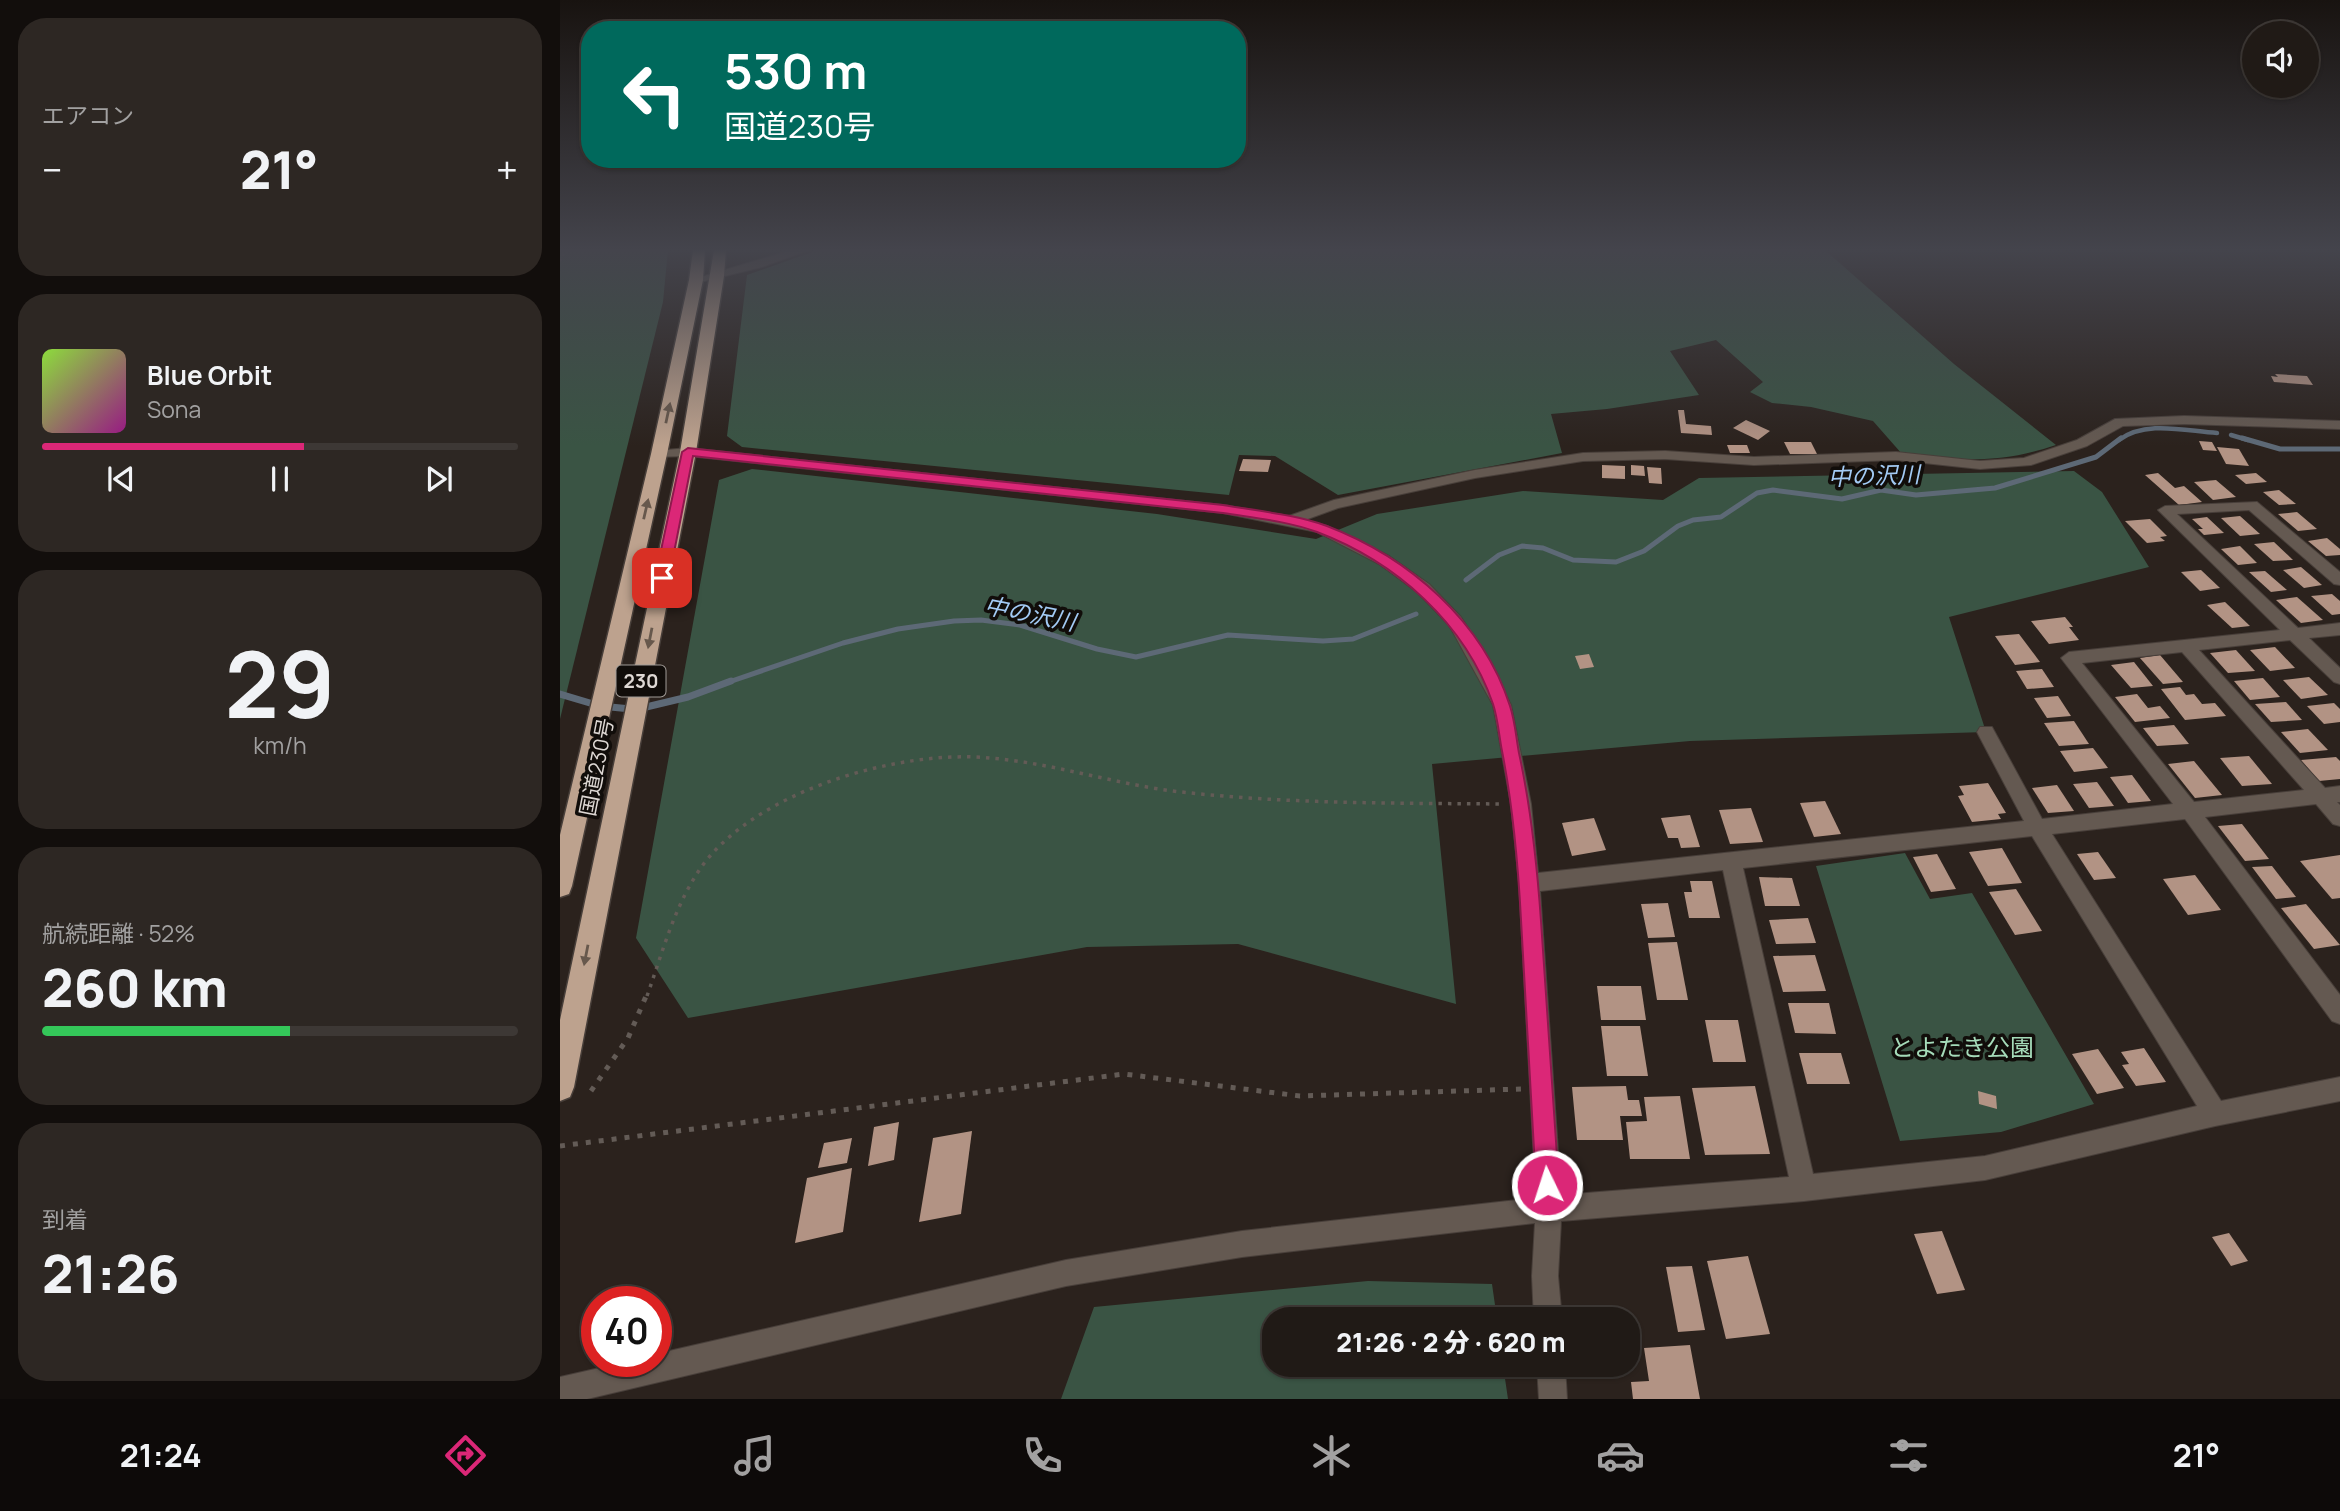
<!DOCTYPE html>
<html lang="ja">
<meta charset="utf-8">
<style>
body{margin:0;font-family:Manrope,"Noto Sans JP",sans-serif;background:#2d2723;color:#f1f3f6;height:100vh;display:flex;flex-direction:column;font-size:26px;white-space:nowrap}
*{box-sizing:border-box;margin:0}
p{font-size:23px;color:#a2a1a1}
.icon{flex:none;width:38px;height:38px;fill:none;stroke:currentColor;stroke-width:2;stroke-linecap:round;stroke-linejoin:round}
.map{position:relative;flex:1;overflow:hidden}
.side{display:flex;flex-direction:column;gap:18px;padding:18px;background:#120e0c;width:560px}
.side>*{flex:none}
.guide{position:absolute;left:21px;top:21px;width:665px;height:147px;border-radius:28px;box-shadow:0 2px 5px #0004,0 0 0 2px #3d3835;background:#00695c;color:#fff;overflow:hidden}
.fabs{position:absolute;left:1682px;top:21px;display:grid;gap:14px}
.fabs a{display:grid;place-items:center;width:77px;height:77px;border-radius:50%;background:#201a16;box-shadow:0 2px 5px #0004,0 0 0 2px #3d3835;font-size:35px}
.speed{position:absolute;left:21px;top:1286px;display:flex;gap:14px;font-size:35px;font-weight:700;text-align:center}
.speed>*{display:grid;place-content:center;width:91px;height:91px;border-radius:50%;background:#201a16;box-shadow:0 2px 5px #0004,0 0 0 2px #3d3835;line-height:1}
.speed .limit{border:10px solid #d22;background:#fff;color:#111}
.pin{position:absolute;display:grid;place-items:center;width:60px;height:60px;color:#fff;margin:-30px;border-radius:14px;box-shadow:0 4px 10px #0006}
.me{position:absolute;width:77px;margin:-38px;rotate:356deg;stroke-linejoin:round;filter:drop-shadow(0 0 5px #0008)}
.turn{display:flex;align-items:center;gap:24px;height:147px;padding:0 28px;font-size:32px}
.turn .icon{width:91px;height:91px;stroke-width:2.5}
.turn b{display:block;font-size:49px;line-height:60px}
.big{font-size:52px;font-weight:800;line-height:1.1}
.side .widget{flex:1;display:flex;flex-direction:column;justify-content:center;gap:10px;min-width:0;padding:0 24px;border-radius:28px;background:#2d2723}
.side .dial{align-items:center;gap:0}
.dial b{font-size:91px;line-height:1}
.song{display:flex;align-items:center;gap:21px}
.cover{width:84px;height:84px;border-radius:10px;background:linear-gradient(135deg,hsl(90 70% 55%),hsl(310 70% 35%))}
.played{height:7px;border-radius:4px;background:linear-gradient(90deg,#db2777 55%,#3d3835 55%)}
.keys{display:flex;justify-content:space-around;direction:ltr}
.heat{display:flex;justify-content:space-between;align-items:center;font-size:38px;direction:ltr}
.charge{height:10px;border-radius:5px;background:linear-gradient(90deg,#34c759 52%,#3d3835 0)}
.trip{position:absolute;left:702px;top:1307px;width:378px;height:70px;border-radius:28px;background:#201a16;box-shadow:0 2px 5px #0004,0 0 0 2px #3d3835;font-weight:800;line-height:70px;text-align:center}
.menu{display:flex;height:112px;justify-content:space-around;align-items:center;background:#0d0a09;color:#a2a1a1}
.menu .icon{width:49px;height:49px}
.menu .current{color:#db2777}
.menu b{font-size:32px;color:#f1f3f6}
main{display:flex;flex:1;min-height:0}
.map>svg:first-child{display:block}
.green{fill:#3a5444}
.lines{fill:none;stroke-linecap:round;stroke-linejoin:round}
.stream-far2{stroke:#5d6976;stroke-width:4.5}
.stream-far1{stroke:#5d6976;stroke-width:5}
.stream{stroke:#5d6976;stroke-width:7}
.building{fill:#b29384}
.minor-casing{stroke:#483f3a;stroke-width:2}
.highway-casing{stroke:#483f3a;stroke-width:3}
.path-far2{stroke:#635b56;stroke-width:2.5;stroke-dasharray:2.5 3.5;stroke-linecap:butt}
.path-far1{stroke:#635b56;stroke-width:3.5;stroke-dasharray:3.5 6;stroke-linecap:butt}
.path{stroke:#635b56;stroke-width:5;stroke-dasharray:5 8;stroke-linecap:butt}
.minor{fill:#645951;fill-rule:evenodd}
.highway{fill:#bda28e;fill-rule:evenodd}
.oneway{fill:#67584c}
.route{fill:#db2777;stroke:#8e194d;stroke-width:2}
.labels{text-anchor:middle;stroke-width:7;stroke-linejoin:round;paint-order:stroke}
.shield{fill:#110d0a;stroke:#a09b97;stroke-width:2}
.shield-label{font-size:19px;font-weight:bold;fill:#ded8d4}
.street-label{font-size:21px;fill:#ded8d4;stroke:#110d0a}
.water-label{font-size:23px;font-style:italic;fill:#a3cbf5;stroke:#110d0a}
.near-park-label{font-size:24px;fill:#a5dbb9;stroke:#110d0a}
</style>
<main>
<section class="side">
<div class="widget"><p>エアコン</p>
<div class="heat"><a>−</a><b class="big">21°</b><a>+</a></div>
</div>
<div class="widget">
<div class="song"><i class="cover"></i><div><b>Blue Orbit</b><p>Sona</p></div></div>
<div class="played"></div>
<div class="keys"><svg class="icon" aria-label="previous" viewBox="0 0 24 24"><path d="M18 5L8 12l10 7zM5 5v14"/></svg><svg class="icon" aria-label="pause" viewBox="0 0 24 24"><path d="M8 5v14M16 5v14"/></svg><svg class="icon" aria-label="next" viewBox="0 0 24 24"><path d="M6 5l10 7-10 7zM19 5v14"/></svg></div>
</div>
<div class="widget dial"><b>29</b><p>km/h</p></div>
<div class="widget"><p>航続距離 · 52%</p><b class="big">260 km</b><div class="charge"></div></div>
<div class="widget"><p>到着</p><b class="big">21:26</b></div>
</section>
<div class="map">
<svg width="1780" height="1399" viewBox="0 0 1780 1399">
<rect width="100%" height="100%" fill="#2b221d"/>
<!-- green -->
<g class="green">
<polygon points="0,250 108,250 103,302 0,719"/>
<path d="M258,250H1265L1394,364L1496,445C1436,465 1403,460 1342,454L1313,421L1251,407L1212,403L1190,392L1203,382L1156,340L1110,351L1139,395L1047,409L991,414L1002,453L778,495L715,456L679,455L669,495L182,447L167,436L187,275Z"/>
<polygon points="192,469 597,514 756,539 817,514 963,491 1103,500 1139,478 1514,471 1542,492 1589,567 1389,617 1426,732 1130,741 872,764 896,1004 678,944 527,947 128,1018 76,938 159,480"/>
<polygon points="1345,853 1370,899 1412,893 1534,1104 1441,1132 1340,1141 1256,866"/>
<polygon points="808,1281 932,1284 937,1319 714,1320 714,1365 943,1365 948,1399 501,1399 534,1307"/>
</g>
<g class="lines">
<!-- stream-far2 -->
<g class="stream-far2">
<polyline points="1671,435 1688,440"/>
<path d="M1559,440C1586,420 1625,431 1657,433"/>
</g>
<!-- stream-far1 -->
<g class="stream-far1">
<polyline points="1682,438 1720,449 1780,449"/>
<polyline points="906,580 939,555 962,546 983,548 1013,560 1056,562 1084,551 1118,526 1133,520 1161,517 1197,493 1213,490 1282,499 1321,490 1356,495 1435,488 1536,457 1561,438"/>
<polyline points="166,683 283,643 338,629 394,621 421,620 460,625 537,649 576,657 668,635 763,641 793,639 856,614"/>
</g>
<!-- stream -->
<g class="stream">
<polyline points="0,694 40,706 71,709"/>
<polyline points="82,708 128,697 171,681"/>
</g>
</g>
<!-- building -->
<g class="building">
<polygon points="1715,374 1747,376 1753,385 1714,382 1711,376 1718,377"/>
<polygon points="1118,410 1124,410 1126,424 1151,426 1152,435 1121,433"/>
<polygon points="1186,420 1210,431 1198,440 1173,428"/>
<polygon points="1639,441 1652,442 1657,451 1643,450"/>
<polygon points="1224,442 1251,442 1257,454 1230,454"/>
<polygon points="1167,445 1187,445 1190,453 1170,453"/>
<polygon points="1657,447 1679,449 1689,466 1666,464"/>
<polygon points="683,459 711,460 708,472 679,471"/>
<polygon points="1042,465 1065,466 1065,479 1042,478"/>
<polygon points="1071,465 1084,466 1085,476 1071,475"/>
<polygon points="1087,467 1101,468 1102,484 1089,483"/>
<polygon points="1598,473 1615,488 1624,486 1642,502 1619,505 1585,475"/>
<polygon points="1696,473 1707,482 1686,484 1675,475"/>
<polygon points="1656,480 1676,497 1653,500 1634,482"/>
<polygon points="1719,490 1736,504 1719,505 1703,492"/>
<polygon points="1737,512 1757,529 1738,531 1718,514"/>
<polygon points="1680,516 1700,534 1680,536 1661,518"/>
<polygon points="1647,517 1664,533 1644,535 1638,529 1643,529 1632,519"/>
<polygon points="1590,519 1607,536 1600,537 1605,541 1587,543 1565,521"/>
<polygon points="1767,538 1780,549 1780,555 1766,556 1748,541"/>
<polygon points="1714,542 1733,560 1713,561 1694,544"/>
<polygon points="1680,546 1697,563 1678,565 1661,549"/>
<polygon points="1741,567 1762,585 1744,588 1723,570"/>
<polygon points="1641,570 1660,588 1640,591 1621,572"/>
<polygon points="1705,571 1727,590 1711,592 1689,572"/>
<polygon points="1772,594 1780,601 1780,614 1772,615 1751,596"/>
<polygon points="1737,597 1763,620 1741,623 1716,600"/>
<polygon points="1665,602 1690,626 1672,628 1647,605"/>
<polygon points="1505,617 1513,627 1509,627 1519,640 1489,644 1471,621"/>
<polygon points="1459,634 1480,662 1455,665 1435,636"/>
<polygon points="1715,647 1735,668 1710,671 1690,650"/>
<polygon points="1676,650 1695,671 1668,673 1650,653"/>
<polygon points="1029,654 1034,667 1020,669 1015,656"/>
<polygon points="1600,655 1623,682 1603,684 1580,658"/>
<polygon points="1574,662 1593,686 1571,688 1551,665"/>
<polygon points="1482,669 1494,687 1467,689 1456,671"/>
<polygon points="1749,677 1768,695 1741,699 1723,680"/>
<polygon points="1703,678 1720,697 1690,700 1674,681"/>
<polygon points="1620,687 1626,695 1634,694 1642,704 1655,703 1666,716 1625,720 1601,689"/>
<polygon points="1577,694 1588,708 1600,706 1610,718 1575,722 1555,697"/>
<polygon points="1498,696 1511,716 1487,718 1474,698"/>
<polygon points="1726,702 1742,720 1711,722 1695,704"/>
<polygon points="1774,703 1780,709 1780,722 1764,724 1747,706"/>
<polygon points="1514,721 1529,744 1499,746 1484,723"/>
<polygon points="1614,725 1629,744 1597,746 1583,728"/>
<polygon points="1748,729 1768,750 1740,753 1721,732"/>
<polygon points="1533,748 1548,768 1514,772 1500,751"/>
<polygon points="1689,756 1712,784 1682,786 1660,758"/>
<polygon points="1776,757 1780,761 1780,779 1759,781 1741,760"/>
<polygon points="1634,761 1662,795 1635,798 1608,764"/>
<polygon points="1572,775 1591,801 1568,803 1550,777"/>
<polygon points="1537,782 1554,806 1529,808 1513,784"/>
<polygon points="1428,783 1446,813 1438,814 1441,819 1412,822 1398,796 1404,795 1399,786"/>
<polygon points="1497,785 1514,811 1488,813 1472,788"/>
<polygon points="1265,801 1281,834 1254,837 1240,803"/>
<polygon points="1191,808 1203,842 1170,844 1159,810"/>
<polygon points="1130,815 1140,847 1121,848 1118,838 1108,838 1101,818"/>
<polygon points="1034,818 1046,850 1012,856 1002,823"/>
<polygon points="1682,824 1709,859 1685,861 1658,826"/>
<polygon points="1442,848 1462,883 1428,886 1409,852"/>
<polygon points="1538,852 1556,878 1534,880 1517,854"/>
<polygon points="1377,854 1396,889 1371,892 1353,857"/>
<polygon points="1780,855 1780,898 1772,899 1740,861"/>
<polygon points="1712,866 1736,897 1716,899 1692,867"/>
<polygon points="1635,875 1661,910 1628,915 1603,879"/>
<polygon points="1199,877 1232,878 1240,906 1205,906"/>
<polygon points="1130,881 1152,881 1160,918 1129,918 1124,892 1132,892"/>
<polygon points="1456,889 1482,931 1455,935 1429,892"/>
<polygon points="1108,903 1115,937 1088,938 1081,904"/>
<polygon points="1746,904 1780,945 1754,949 1721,908"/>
<polygon points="1248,918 1256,943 1216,944 1209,920"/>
<polygon points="1117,942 1128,1000 1097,1000 1088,943"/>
<polygon points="1255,955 1266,991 1223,992 1213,956"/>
<polygon points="1037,986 1081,986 1086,1020 1041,1020"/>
<polygon points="1228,1003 1269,1003 1276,1034 1235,1033"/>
<polygon points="1145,1020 1178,1020 1186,1062 1153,1062"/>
<polygon points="1041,1026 1080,1026 1088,1076 1047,1076"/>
<polygon points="1584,1048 1606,1082 1576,1086 1562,1065 1569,1064 1561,1052"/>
<polygon points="1538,1049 1564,1088 1537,1094 1512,1054"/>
<polygon points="1239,1053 1281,1053 1290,1084 1247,1084"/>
<polygon points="1066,1086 1068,1100 1079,1100 1082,1116 1060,1116 1063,1140 1017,1140 1012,1087"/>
<polygon points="1195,1086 1210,1154 1145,1155 1132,1088"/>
<polygon points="1418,1091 1436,1096 1437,1109 1419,1104"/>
<polygon points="1120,1096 1130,1159 1070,1159 1066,1122 1087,1121 1084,1097"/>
<polygon points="339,1122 334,1160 308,1166 314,1127"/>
<polygon points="412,1131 401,1214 359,1222 373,1138"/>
<polygon points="292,1138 287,1163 258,1168 264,1143"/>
<polygon points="292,1168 283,1232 235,1243 247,1178"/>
<polygon points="1382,1231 1405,1290 1377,1294 1354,1234"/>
<polygon points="1669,1233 1688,1261 1671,1266 1652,1237"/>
<polygon points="1188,1256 1210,1334 1166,1339 1147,1261"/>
<polygon points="1132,1266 1145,1330 1118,1332 1106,1267"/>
<polygon points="1130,1345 1140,1399 1073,1399 1071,1382 1089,1381 1084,1348"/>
</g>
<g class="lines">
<!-- minor casing -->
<g class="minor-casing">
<g id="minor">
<polygon points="232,250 249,250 202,267 136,283 131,280"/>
<path d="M1624,416L1780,421V429L1624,424L1563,426L1527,446L1471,465L1420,469L1336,460L1194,465L1105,459L1023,461L915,478L778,508L745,520L767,526L829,556L869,584L901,617L929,663L951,705L971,804L978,873L1464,821L1417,732L1420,727H1432L1482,819L1613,804L1501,658L1509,652L1720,630L1598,510L1605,506L1697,502L1780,572V585L1774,584L1689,510L1617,514L1738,628L1780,623V635L1749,638L1780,668V684L1774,682L1730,640L1639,650L1765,788L1780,786V802H1777L1780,805V826L1773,824L1756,804L1645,817L1780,995V1024L1772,1021L1625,819L1492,834L1661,1101L1780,1077V1101L1655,1126L1425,1180L1244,1201L1001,1221L998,1276L1002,1320H974L972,1276L975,1223L682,1257L506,1286L27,1399H0V1377L66,1362H96V1354L506,1260L682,1231L976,1198L959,883L951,804L933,705L889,625L857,592L819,564L757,532L663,513L128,456L94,457V451L128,448L663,505L729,516L774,500L915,470L1023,453L1105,451L1194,457L1336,452L1420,461L1464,458L1517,440L1555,419ZM1622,652L1744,790L1634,802L1522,663ZM1472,836L1637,1106L1425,1156L1253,1174L1183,868ZM1163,870L1229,1177L1001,1195L980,891Z"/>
<polygon points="977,1365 1005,1365 1007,1399 979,1399"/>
</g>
</g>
<!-- highway casing -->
<g class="highway-casing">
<g id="highway">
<polygon points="133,250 145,250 143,280 107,454 12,886 9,894 0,897 0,835 91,454 129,280"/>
<polygon points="154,250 166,250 164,276 136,452 14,1087 10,1097 0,1101 0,1020 120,452"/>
</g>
</g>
<!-- path-far2 -->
<polyline class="path-far2" points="0,261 6,250"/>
<!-- path-far1 -->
<path class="path-far1" d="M87,996C102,954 114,907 140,869C194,791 339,749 430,758C492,763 551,783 613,791C722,804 832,803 941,804"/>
<!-- path -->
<g class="path">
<polyline points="31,1091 68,1038 87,994"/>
<polyline points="0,1146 564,1074 740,1096 961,1089"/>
</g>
<!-- minor -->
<use href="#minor" class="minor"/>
<!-- highway -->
<use href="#highway" class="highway"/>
</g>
<!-- one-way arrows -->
<defs><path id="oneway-solid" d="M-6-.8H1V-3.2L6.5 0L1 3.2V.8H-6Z" transform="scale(1.75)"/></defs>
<g class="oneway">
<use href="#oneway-solid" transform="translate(108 413) rotate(-78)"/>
<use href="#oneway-solid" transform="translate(86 509) rotate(-77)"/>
<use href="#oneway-solid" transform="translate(90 638) rotate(101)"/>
<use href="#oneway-solid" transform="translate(26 955) rotate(101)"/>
</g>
<!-- sky -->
<linearGradient id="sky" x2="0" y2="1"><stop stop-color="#181310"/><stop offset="0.56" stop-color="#44444c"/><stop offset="1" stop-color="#44444c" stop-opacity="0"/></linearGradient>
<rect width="1780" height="446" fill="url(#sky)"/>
<!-- route -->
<path class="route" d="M128,448L663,505C697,511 734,514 767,526C848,557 923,621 950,706C955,721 956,737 959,753C971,808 977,864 981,921C987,1009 993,1097 999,1185L995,1193L987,1196L979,1193L976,1185C971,1097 966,1008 961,920C958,863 953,807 942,751C939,736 938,719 933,704C905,623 836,562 757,532C727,521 694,518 663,513L133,456L109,578L102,583L95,578L122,452Z"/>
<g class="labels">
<!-- shield labels -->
<rect class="shield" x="56.5" y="665.5" width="49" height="31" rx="5"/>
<g class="shield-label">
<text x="81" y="688">230</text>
</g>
<!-- street labels -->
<g class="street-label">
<text transform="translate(37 767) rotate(-79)" y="7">国道230号</text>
</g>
<!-- water labels -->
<g class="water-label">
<text transform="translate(1314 476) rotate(-2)" y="8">中の沢川</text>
<text transform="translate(470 614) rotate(11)" y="8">中の沢川</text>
</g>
<!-- near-park labels -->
<g class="near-park-label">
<text x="1402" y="1056">とよたき公園</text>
</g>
</g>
</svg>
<div class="fabs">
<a><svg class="icon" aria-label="sound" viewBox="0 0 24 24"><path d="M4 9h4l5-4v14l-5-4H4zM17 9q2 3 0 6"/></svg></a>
</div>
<div class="speed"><div class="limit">40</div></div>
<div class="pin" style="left:102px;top:578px;background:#d93025"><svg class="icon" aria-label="arrive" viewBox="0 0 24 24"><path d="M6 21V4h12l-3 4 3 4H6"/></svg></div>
<svg class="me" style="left:987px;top:1185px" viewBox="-20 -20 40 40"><circle r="17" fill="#db2777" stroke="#fff" stroke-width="3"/><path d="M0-11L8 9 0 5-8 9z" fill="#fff"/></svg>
<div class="trip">21:26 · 2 分 · 620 m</div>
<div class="guide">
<div class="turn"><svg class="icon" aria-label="left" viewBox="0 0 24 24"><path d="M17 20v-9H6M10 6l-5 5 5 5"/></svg><div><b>530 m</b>国道230号</div></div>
</div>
</div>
</main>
<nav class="menu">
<b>21:24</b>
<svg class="icon current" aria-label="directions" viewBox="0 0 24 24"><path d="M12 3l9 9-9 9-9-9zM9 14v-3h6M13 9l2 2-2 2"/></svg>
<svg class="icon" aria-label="music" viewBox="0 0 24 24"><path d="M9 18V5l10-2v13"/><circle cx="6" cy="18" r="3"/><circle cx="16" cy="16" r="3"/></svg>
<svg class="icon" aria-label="phone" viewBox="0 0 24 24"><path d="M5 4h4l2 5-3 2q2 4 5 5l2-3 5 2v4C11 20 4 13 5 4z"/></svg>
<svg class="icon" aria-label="climate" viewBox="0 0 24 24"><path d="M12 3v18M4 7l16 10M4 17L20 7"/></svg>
<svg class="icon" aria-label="car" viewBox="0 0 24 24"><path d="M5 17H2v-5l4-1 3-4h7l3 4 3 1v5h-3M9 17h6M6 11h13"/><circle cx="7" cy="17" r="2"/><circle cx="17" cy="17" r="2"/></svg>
<svg class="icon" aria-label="filters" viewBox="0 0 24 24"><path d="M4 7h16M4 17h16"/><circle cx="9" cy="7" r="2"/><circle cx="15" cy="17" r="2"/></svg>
<b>21°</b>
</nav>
